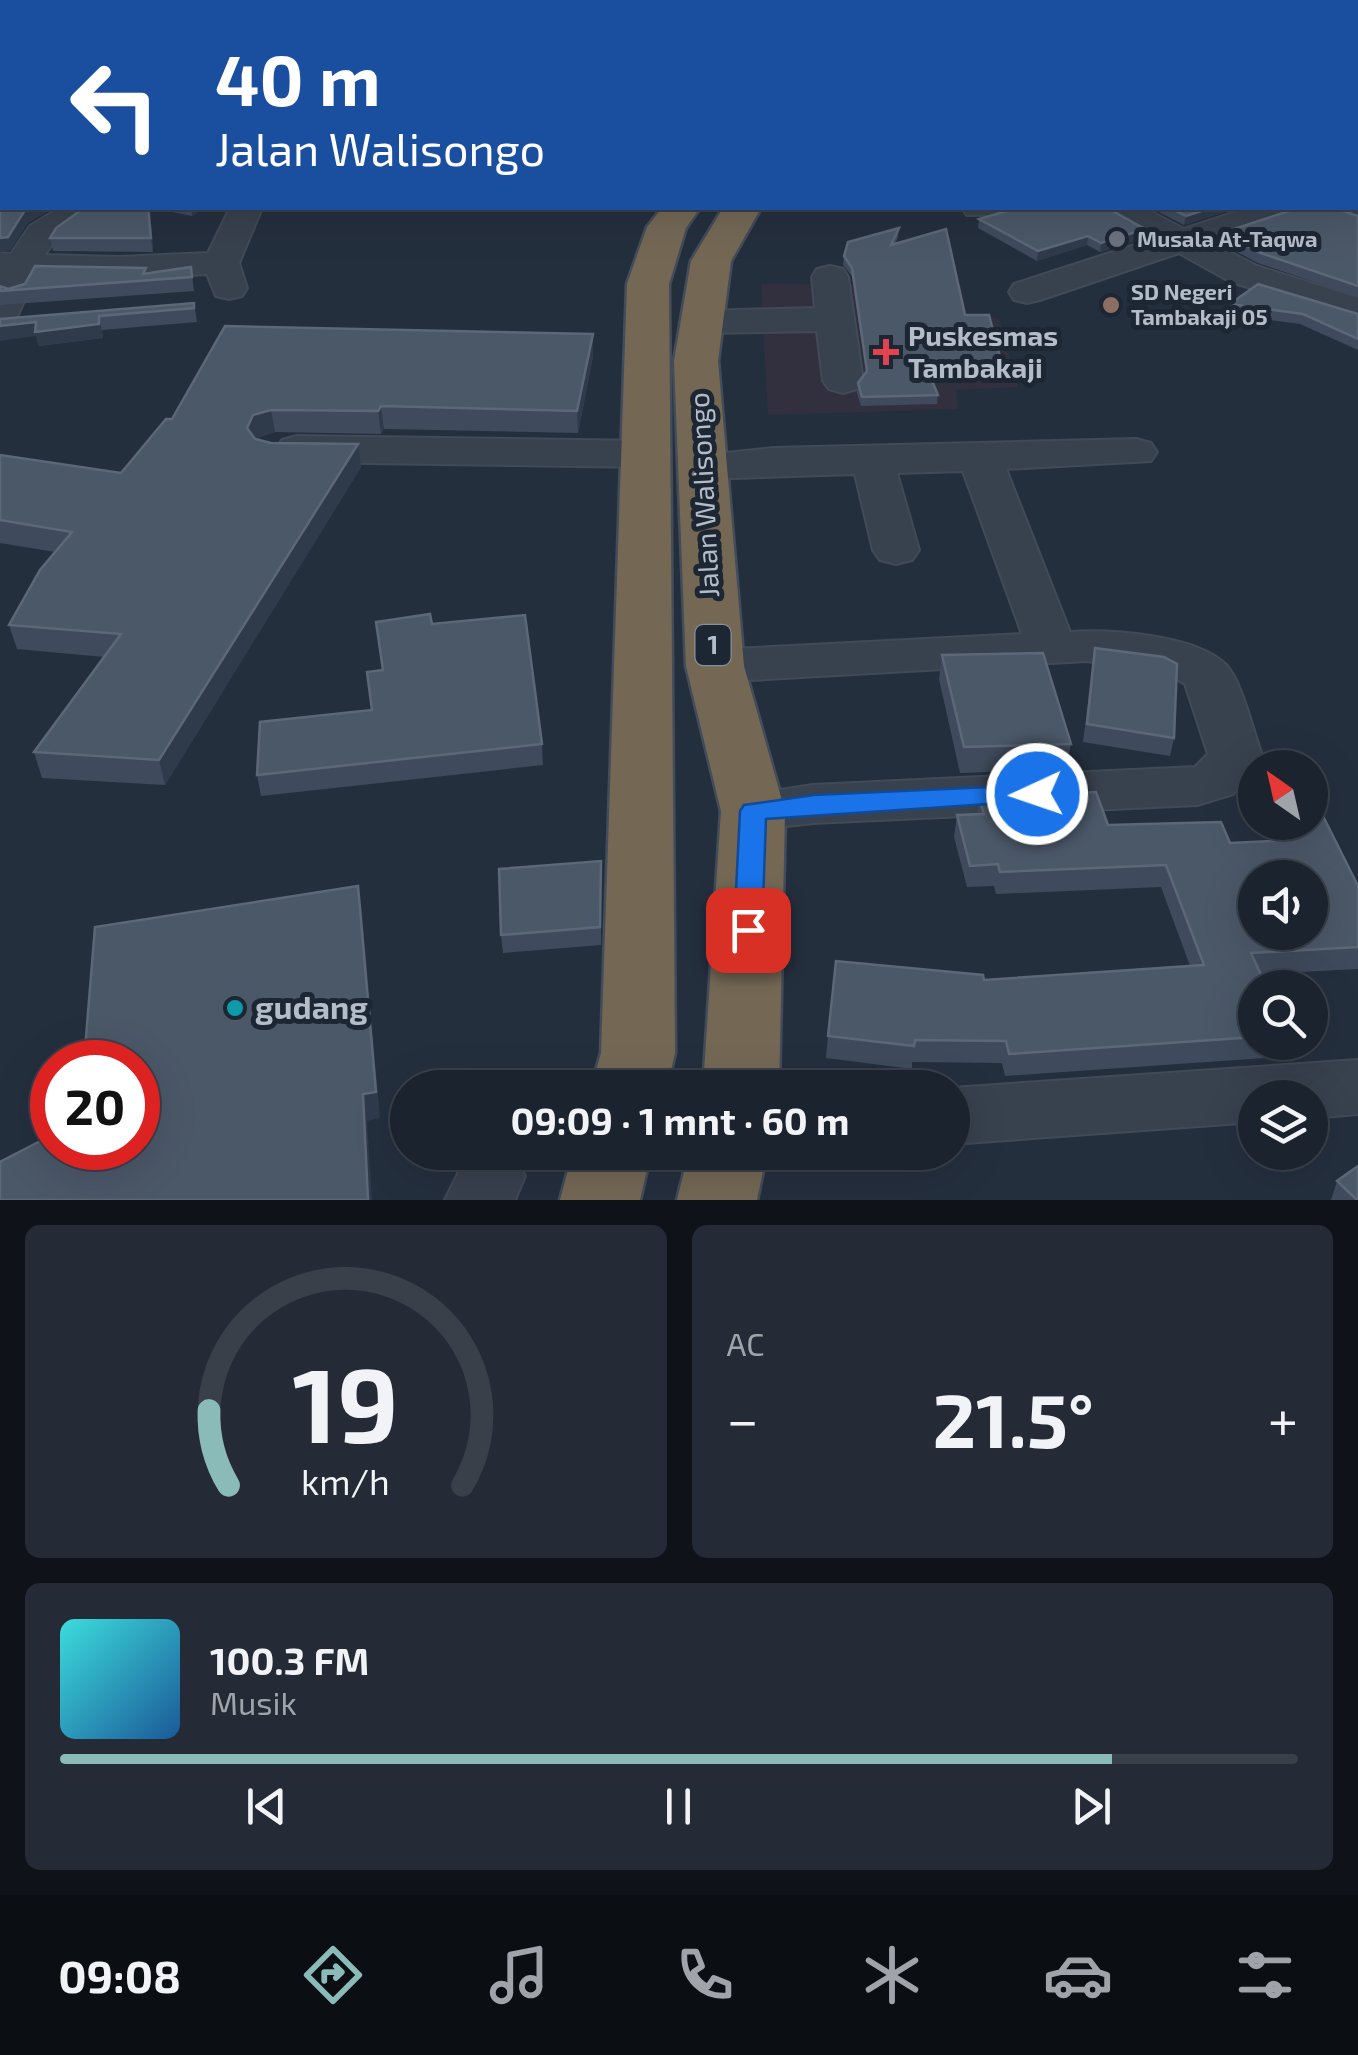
<!DOCTYPE html>
<html lang="id">
<meta charset="utf-8">
<style>
body{margin:0;font-family:"Exo 2",sans-serif;background:#242b36;color:#f1f3f6;height:100vh;display:flex;flex-direction:column;font-size:38px;white-space:nowrap}
*{box-sizing:border-box;margin:0}
p{font-size:32px;color:#a0a4aa}
.icon{flex:none;width:55px;height:55px;fill:none;stroke:currentColor;stroke-width:2;stroke-linecap:round;stroke-linejoin:round}
.map{position:relative;height:1200px;overflow:hidden}
.panel{display:flex;flex-direction:column;gap:25px;padding:25px;background:#0f1319;flex:1}
.panel>*{flex:none}
.hud{position:absolute;left:0px;top:0px;width:1360px;height:210px;box-shadow:0 10px 40px #0002,0 0 0 2px #39404a;background:#1a4fa0;color:#fff;overflow:hidden}
.needle{width:65px;rotate:326deg}
.controls{position:absolute;left:1238px;top:750px;display:grid;gap:20px}
.controls a{display:grid;place-items:center;width:90px;height:90px;border-radius:50%;background:#1b232e;box-shadow:0 10px 40px #0002,0 0 0 2px #39404a;font-size:50px}
.speed{position:absolute;left:30px;top:1040px;display:flex;gap:20px;font-size:50px;font-weight:700;text-align:center}
.speed>*{display:grid;place-content:center;width:130px;height:130px;border-radius:50%;background:#1b232e;box-shadow:0 10px 40px #0002,0 0 0 2px #39404a;line-height:1}
.speed .limit{border:15px solid #d22;background:#fff;color:#111}
.pin{position:absolute;display:grid;place-items:center;width:85px;height:85px;color:#fff;margin:-42px;border-radius:20px;box-shadow:0 5px 15px #0006}
.me{position:absolute;width:110px;margin:-55px;rotate:267deg;stroke-linejoin:round;filter:drop-shadow(0 0 8px #0008)}
.turn{display:flex;align-items:center;gap:35px;height:210px;padding:0 50px;font-size:45px}
.turn .icon{width:130px;height:130px;stroke-width:2.5}
.turn b{display:block;font-size:70px;line-height:85px}
.big{font-size:75px;font-weight:700;line-height:1.1}
.panel .tile{flex:1;display:flex;flex-direction:column;justify-content:center;gap:15px;min-width:0;padding:0 35px;border-radius:15px;background:#242b36}
.panel .dial{align-items:center;gap:0}
.dial svg{height:260px;overflow:visible;fill:none;stroke:#39404a;stroke-width:7;stroke-linecap:round;text-anchor:middle}
.dial text{fill:#f1f3f6;stroke:none}
.song{display:flex;align-items:center;gap:30px}
.cover{width:120px;height:120px;border-radius:15px;background:linear-gradient(135deg,hsl(180 70% 55%),hsl(210 70% 35%))}
.played{height:10px;border-radius:5px;background:linear-gradient(90deg,#8bbbb9 85%,#39404a 85%)}
.keys{display:flex;justify-content:space-around;direction:ltr}
.heat{display:flex;justify-content:space-between;align-items:center;font-size:55px;direction:ltr}
.panel .tiles{flex:1;display:grid;gap:25px;grid-template-columns:1fr 1fr}
.tile:last-child{grid-column:span 2}
.trip{position:absolute;left:390px;top:1070px;width:580px;height:100px;border-radius:50px;background:#1b232e;box-shadow:0 10px 40px #0002,0 0 0 2px #39404a;font-weight:700;line-height:100px;text-align:center}
.dock{display:flex;height:160px;justify-content:space-around;align-items:center;background:#0b0e12;color:#a0a4aa}
.dock .icon{width:70px;height:70px}
.dock .current{color:#8bbbb9}
.dock b{font-size:45px;color:#f1f3f6}
.map>svg:first-child{display:block}
.medical{fill:#32303f}
.lines{fill:none;stroke-linecap:round;stroke-linejoin:round}
.minor-casing{stroke:#414a57;stroke-width:4}
.highway-casing{stroke:#434c59;stroke-width:5}
.minor{fill:#38414e;fill-rule:evenodd}
.highway{fill:#746855;fill-rule:evenodd}
.wall{fill:#3f4b5c}
.shaded-wall{fill:#2f3b4b}
.building{fill:#4b5868;stroke:#5c6777;stroke-width:2.5;fill-rule:evenodd}
.route{fill:#1a73e8;stroke:#114b97;stroke-width:2.5}
.worship-dot{fill:#6b7280;stroke:#1d2633;stroke-width:4}
.education-dot{fill:#8d6e63;stroke:#1d2633;stroke-width:4}
.health-dot{fill:#e0444e;stroke:#1d2633;stroke-width:4}
.culture-dot{fill:#0f9aa8;stroke:#1d2633;stroke-width:4}
.labels{text-anchor:middle;stroke-width:10;stroke-linejoin:round;paint-order:stroke}
.far-poi-label{font-size:22px;font-weight:bold;fill:#b4bcc9;stroke:#1d2633;text-anchor:start}
.shield{fill:#1d2633;stroke:#878f9c;stroke-width:2.5}
.shield-label{font-size:25px;font-weight:bold;fill:#b4bcc9}
.poi-label{font-size:28px;font-weight:bold;fill:#b4bcc9;stroke:#1d2633;text-anchor:start}
.street-label{font-size:28px;fill:#b4bcc9;stroke:#1d2633}
.near-poi-label{font-size:32px;font-weight:bold;fill:#b4bcc9;stroke:#1d2633;text-anchor:start}
</style>
<div class="map">
<svg width="1358" height="1200" viewBox="0 0 1358 1200">
<rect width="100%" height="100%" fill="#242f3e"/>
<!-- medical -->
<polygon class="medical" points="761,284 960,285 968,317 999,318 1018,387 956,390 958,409 768,415"/>
<g class="lines">
<!-- minor casing -->
<g class="minor-casing">
<g id="minor">
<rect x="0" y="180" width="2" height="20"/>
<polygon points="1358,201 1358,223 1336,215 1331,208 1358,208"/>
<polygon points="60,208 100,208 55,240 45,255 119,257 208,253 230,208 262,208 239,263 247,288 242,296 229,299 216,296 207,274 119,279 35,276 13,326 0,329 0,253 11,254 30,226"/>
<polygon points="962,208 1017,208 1012,215 967,215"/>
<polygon points="1103,208 1144,208 1184,229 1248,208 1296,208 1292,215 1210,242 1257,266 1358,298 1358,321 1231,282 1179,253 1040,300 1027,303 1014,300 1009,292 1014,284 1153,239 1108,215"/>
<polygon points="830,266 843,269 848,277 863,381 857,389 843,393 829,389 823,381 817,331 702,333 689,330 683,322 689,314 702,311 815,308 812,277 817,269"/>
<polygon points="297,436 648,441 663,445 669,454 663,463 648,467 297,462 282,458 276,449 282,440"/>
<path d="M1136,439L1151,443L1157,452L1151,461L1006,469L1070,632C1110,629 1197,635 1226,665C1242,681 1254,735 1263,758L1233,794L1197,805L813,823L753,830L733,825L725,811L733,797L813,785L1195,767L1208,754L1185,684L1161,670L1086,661L715,682L697,677L690,666L697,655L715,650L1022,634L963,471L897,473L919,550L912,560L896,564L880,560L873,550L855,474L703,479L688,475L682,466L688,457L773,448Z"/>
<polygon points="1358,1060 1358,1114 1310,1118 1310,1098 1255,1098 1255,1122 952,1144 952,1088"/>
<polygon points="473,1152 515,1155 525,1176 515,1200 445,1200 467,1155"/>
</g>
</g>
<!-- highway casing -->
<g class="highway-casing">
<g id="highway">
<polygon points="662,208 700,208 686,228 669,284 675,1053 667,1088 591,1088 601,1053 627,284 647,227"/>
<polygon points="723,208 761,208 731,261 718,361 744,666 785,811 779,1088 703,1088 721,811 686,666 674,361 691,261"/>
<polygon points="573,1152 651,1152 640,1200 560,1200"/>
<polygon points="689,1152 767,1152 757,1200 677,1200"/>
</g>
</g>
<!-- minor -->
<use href="#minor" class="minor"/>
<!-- highway -->
<use href="#highway" class="highway"/>
</g>
<!-- wall -->
<g class="wall">
<polygon points="84,208 150,208 153,252 53,251 50,238"/>
<polygon points="153,208 204,208 192,216"/>
<polygon points="1151,208 1237,208 1184,225"/>
<polygon points="1295,209 1337,209 1358,216 1358,297 1258,263 1220,243 1222,233"/>
<polygon points="979,219 1143,238 1100,252 1087,245 1037,261 978,228"/>
<polygon points="899,228 898,237 895,244 965,315 1004,372 1002,382 932,381 938,395 937,404 861,406 857,393 858,383 866,373 852,276 843,265 844,256"/>
<polygon points="191,267 194,291 0,305 0,286 8,289"/>
<polygon points="194,303 197,322 102,330 103,338 39,346 36,336 0,319"/>
<polygon points="1230,304 1358,314 1358,350 1300,324 1227,314"/>
<polygon points="593,334 593,356 578,433 384,429 381,434 275,432 257,438 271,443 358,444 361,467 165,785 42,778 34,752 104,657 17,649 9,625 55,552 0,543 0,455 121,473 172,419"/>
<polygon points="432,624 542,744 543,765 261,796 257,775 372,710 383,670"/>
<polygon points="1095,648 1174,738 1170,756 1083,742"/>
<polygon points="942,655 1071,744 1066,769 960,773 939,679"/>
<polygon points="979,798 1108,825 1230,843 1277,840 1270,822 1310,822 1358,886 1358,969 1261,974 1255,988 1255,1042 1286,1042 1281,1057 1005,1076 1002,1063 912,1062 912,1069 826,1058 828,1036 984,980 1190,966 1161,887 996,894 994,886 967,887 954,837 957,815 977,815"/>
<polygon points="601,861 601,945 503,953 501,935"/>
<polygon points="1337,1181 1358,1200 1331,1200"/>
</g>
<!-- shaded-wall -->
<g class="shaded-wall">
<polygon points="335,0 388,0 365,2 312,2"/>
<polygon points="1312,0 1358,0 1358,4 1358,2 1292,2"/>
<polygon points="29,208 54,208 28,223 11,250 0,252 0,238 25,210"/>
<polygon points="148,208 150,208 153,252 151,238"/>
<polygon points="191,208 204,208 192,216"/>
<polygon points="1211,208 1237,208 1184,225 1186,216"/>
<polygon points="1145,229 1143,238 1100,252 1101,243"/>
<polygon points="1088,236 1087,245 1037,261 1038,251"/>
<polygon points="99,316 103,338 39,346 36,336 0,341 0,326"/>
<polygon points="593,334 593,356 578,433 577,411"/>
<polygon points="381,406 384,429 381,434 378,411"/>
<polygon points="271,410 275,432 257,438 251,451 247,428 253,415"/>
<polygon points="358,444 361,467 165,785 159,760"/>
<polygon points="358,886 362,912 380,1118 367,1121 372,1200 368,1200 363,1094"/>
</g>
<!-- building -->
<g class="building">
<polygon points="263,0 335,0 312,2 267,2"/>
<polygon points="450,0 942,0 946,2 451,2"/>
<polygon points="1019,0 1191,0 1182,2 1011,2"/>
<polygon points="1198,0 1312,0 1292,2 1203,2"/>
<polygon points="0,119 2,120 2,155 0,155"/>
<polygon points="2,195 2,208 29,208 25,210 8,237 0,238 0,196"/>
<polygon points="84,208 148,208 151,238 50,238 56,228"/>
<polygon points="1017,208 1107,208 1145,229 1101,243 1088,236 1038,251 979,219"/>
<polygon points="1170,208 1211,208 1186,216"/>
<polygon points="1297,208 1336,208 1337,209 1358,216 1358,286 1261,253 1222,233 1295,209"/>
<polygon points="899,228 891,245 946,229 965,315 989,315 1004,372 928,371 938,395 862,397 858,383 867,371 852,268 844,256 848,242"/>
<polygon points="35,266 146,268 143,274 191,267 192,277 0,291 0,286 8,289 25,284"/>
<polygon points="1258,284 1358,314 1358,339 1303,314 1230,304"/>
<polygon points="194,303 194,308 99,316 99,324 35,332 36,322 0,326 0,319"/>
<polygon points="225,326 593,334 577,411 381,406 378,411 271,410 253,415 247,428 255,439 271,443 358,444 159,760 34,752 121,634 9,625 40,570 72,532 0,520 0,455 121,473 166,419 172,419"/>
<polygon points="430,614 432,624 525,615 542,744 257,775 260,722 372,710 367,672 383,670 376,622"/>
<polygon points="1095,648 1164,657 1177,664 1174,738 1087,724"/>
<polygon points="1043,653 1071,744 964,747 942,655"/>
<polygon points="1260,761 1296,761 1299,768 1263,768"/>
<path d="M1310,790L1358,886V947L1251,953L1267,988H1255V1037L1009,1054L1006,1041L915,1040L914,1046L828,1036L836,961L983,975L984,980L1204,965L1166,865L1000,872L998,864L970,866L957,815L984,814L979,798L1096,792L1108,825L1221,822L1230,843L1291,840L1285,822H1310ZM1255,878H1310V932H1255Z"/>
<polygon points="601,861 600,927 501,935 499,869"/>
<polygon points="358,886 376,1092 363,1094 368,1200 0,1200 0,1162 52,1135 52,1148 138,1148 138,1062 84,1062 95,927"/>
<polygon points="1358,1166 1358,1200 1357,1200 1337,1181"/>
</g>
<!-- route -->
<polygon class="route" points="1037,785 1046,787 1050,794 1046,800 766,819 762,930 758,937 748,940 738,937 734,930 740,811 744,805 814,795"/>
<!-- markers -->
<circle class="worship-dot" cx="1117" cy="239" r="10"/>
<circle class="education-dot" cx="1111" cy="305" r="10"/>
<path class="health-dot" d="M881 337h10v10h10v10h-10v10h-10v-10h-10v-10h10z"/>
<circle class="culture-dot" cx="235" cy="1008" r="10"/>
<g class="labels">
<!-- far-poi labels -->
<g class="far-poi-label">
<text x="1137" y="247">Musala At-Taqwa</text>
<text x="1131" y="300">SD Negeri<tspan x="1131" dy="25">Tambakaji 05</tspan></text>
</g>
<!-- shield labels -->
<rect class="shield" x="695.5" y="625" width="35" height="40" rx="8"/>
<g class="shield-label">
<text x="713" y="654">1</text>
</g>
<!-- poi labels -->
<g class="poi-label">
<text x="908" y="346">Puskesmas<tspan x="908" dy="32">Tambakaji</tspan></text>
</g>
<!-- street labels -->
<g class="street-label">
<text transform="translate(704 495) rotate(-93)" y="10">Jalan Walisongo</text>
</g>
<!-- near-poi labels -->
<g class="near-poi-label">
<text x="255" y="1019">gudang</text>
</g>
</g>
</svg>
<div class="controls">
<a><svg class="needle" viewBox="-14 -14 28 28"><path d="M0-13l5 13h-10z" fill="#e53935"/><path d="M0 13l5-13h-10z" fill="#a0a4aa"/></svg></a>
<a><svg class="icon" aria-label="sound" viewBox="0 0 24 24"><path d="M4 9h4l5-4v14l-5-4H4zM17 9q2 3 0 6"/></svg></a>
<a><svg class="icon" aria-label="search" viewBox="0 0 24 24"><circle cx="10" cy="10" r="6"/><path d="M15 15l6 6"/></svg></a>
<a><svg class="icon" aria-label="layers" viewBox="0 0 24 24"><path d="M12 4l9 5-9 5-9-5zM3 14l9 5 9-5"/></svg></a>
</div>
<div class="speed"><div class="limit">20</div></div>
<div class="pin" style="left:748px;top:930px;background:#d93025"><svg class="icon" aria-label="arrive" viewBox="0 0 24 24"><path d="M6 21V4h12l-3 4 3 4H6"/></svg></div>
<svg class="me" style="left:1037px;top:794px" viewBox="-20 -20 40 40"><circle r="17" fill="#1a73e8" stroke="#fff" stroke-width="3"/><path d="M0-11L8 9 0 5-8 9z" fill="#fff"/></svg>
<div class="trip">09:09 · 1 mnt · 60 m</div>
<div class="hud">
<div class="turn"><svg class="icon" aria-label="left" viewBox="0 0 24 24"><path d="M17 20v-9H6M10 6l-5 5 5 5"/></svg><div><b>40 m</b>Jalan Walisongo</div></div>
</div>
</div>
<section class="panel">
<div class="tiles">
<div class="tile dial"><svg viewBox="0 0 100 80">
<path d="M14 69A42 42 0 1 1 86 69"/>
<path d="M14 69A42 42 0 0 1 8 46" stroke="#8bbbb9"/>
<text x="50" y="56" font-size="32" font-weight="700">19</text>
<text x="50" y="72" font-size="11">km/h</text>
</svg></div>
<div class="tile"><p>AC</p>
<div class="heat"><a>−</a><b class="big">21.5°</b><a>+</a></div>
</div>
<div class="tile">
<div class="song"><i class="cover"></i><div><b>100.3 FM</b><p>Musik</p></div></div>
<div class="played"></div>
<div class="keys"><svg class="icon" aria-label="previous" viewBox="0 0 24 24"><path d="M18 5L8 12l10 7zM5 5v14"/></svg><svg class="icon" aria-label="pause" viewBox="0 0 24 24"><path d="M8 5v14M16 5v14"/></svg><svg class="icon" aria-label="next" viewBox="0 0 24 24"><path d="M6 5l10 7-10 7zM19 5v14"/></svg></div>
</div>
</div>
</section>
<nav class="dock">
<b>09:08</b>
<svg class="icon current" aria-label="directions" viewBox="0 0 24 24"><path d="M12 3l9 9-9 9-9-9zM9 14v-3h6M13 9l2 2-2 2"/></svg>
<svg class="icon" aria-label="music" viewBox="0 0 24 24"><path d="M9 18V5l10-2v13"/><circle cx="6" cy="18" r="3"/><circle cx="16" cy="16" r="3"/></svg>
<svg class="icon" aria-label="phone" viewBox="0 0 24 24"><path d="M5 4h4l2 5-3 2q2 4 5 5l2-3 5 2v4C11 20 4 13 5 4z"/></svg>
<svg class="icon" aria-label="climate" viewBox="0 0 24 24"><path d="M12 3v18M4 7l16 10M4 17L20 7"/></svg>
<svg class="icon" aria-label="car" viewBox="0 0 24 24"><path d="M5 17H2v-5l4-1 3-4h7l3 4 3 1v5h-3M9 17h6M6 11h13"/><circle cx="7" cy="17" r="2"/><circle cx="17" cy="17" r="2"/></svg>
<svg class="icon" aria-label="filters" viewBox="0 0 24 24"><path d="M4 7h16M4 17h16"/><circle cx="9" cy="7" r="2"/><circle cx="15" cy="17" r="2"/></svg>
</nav>
